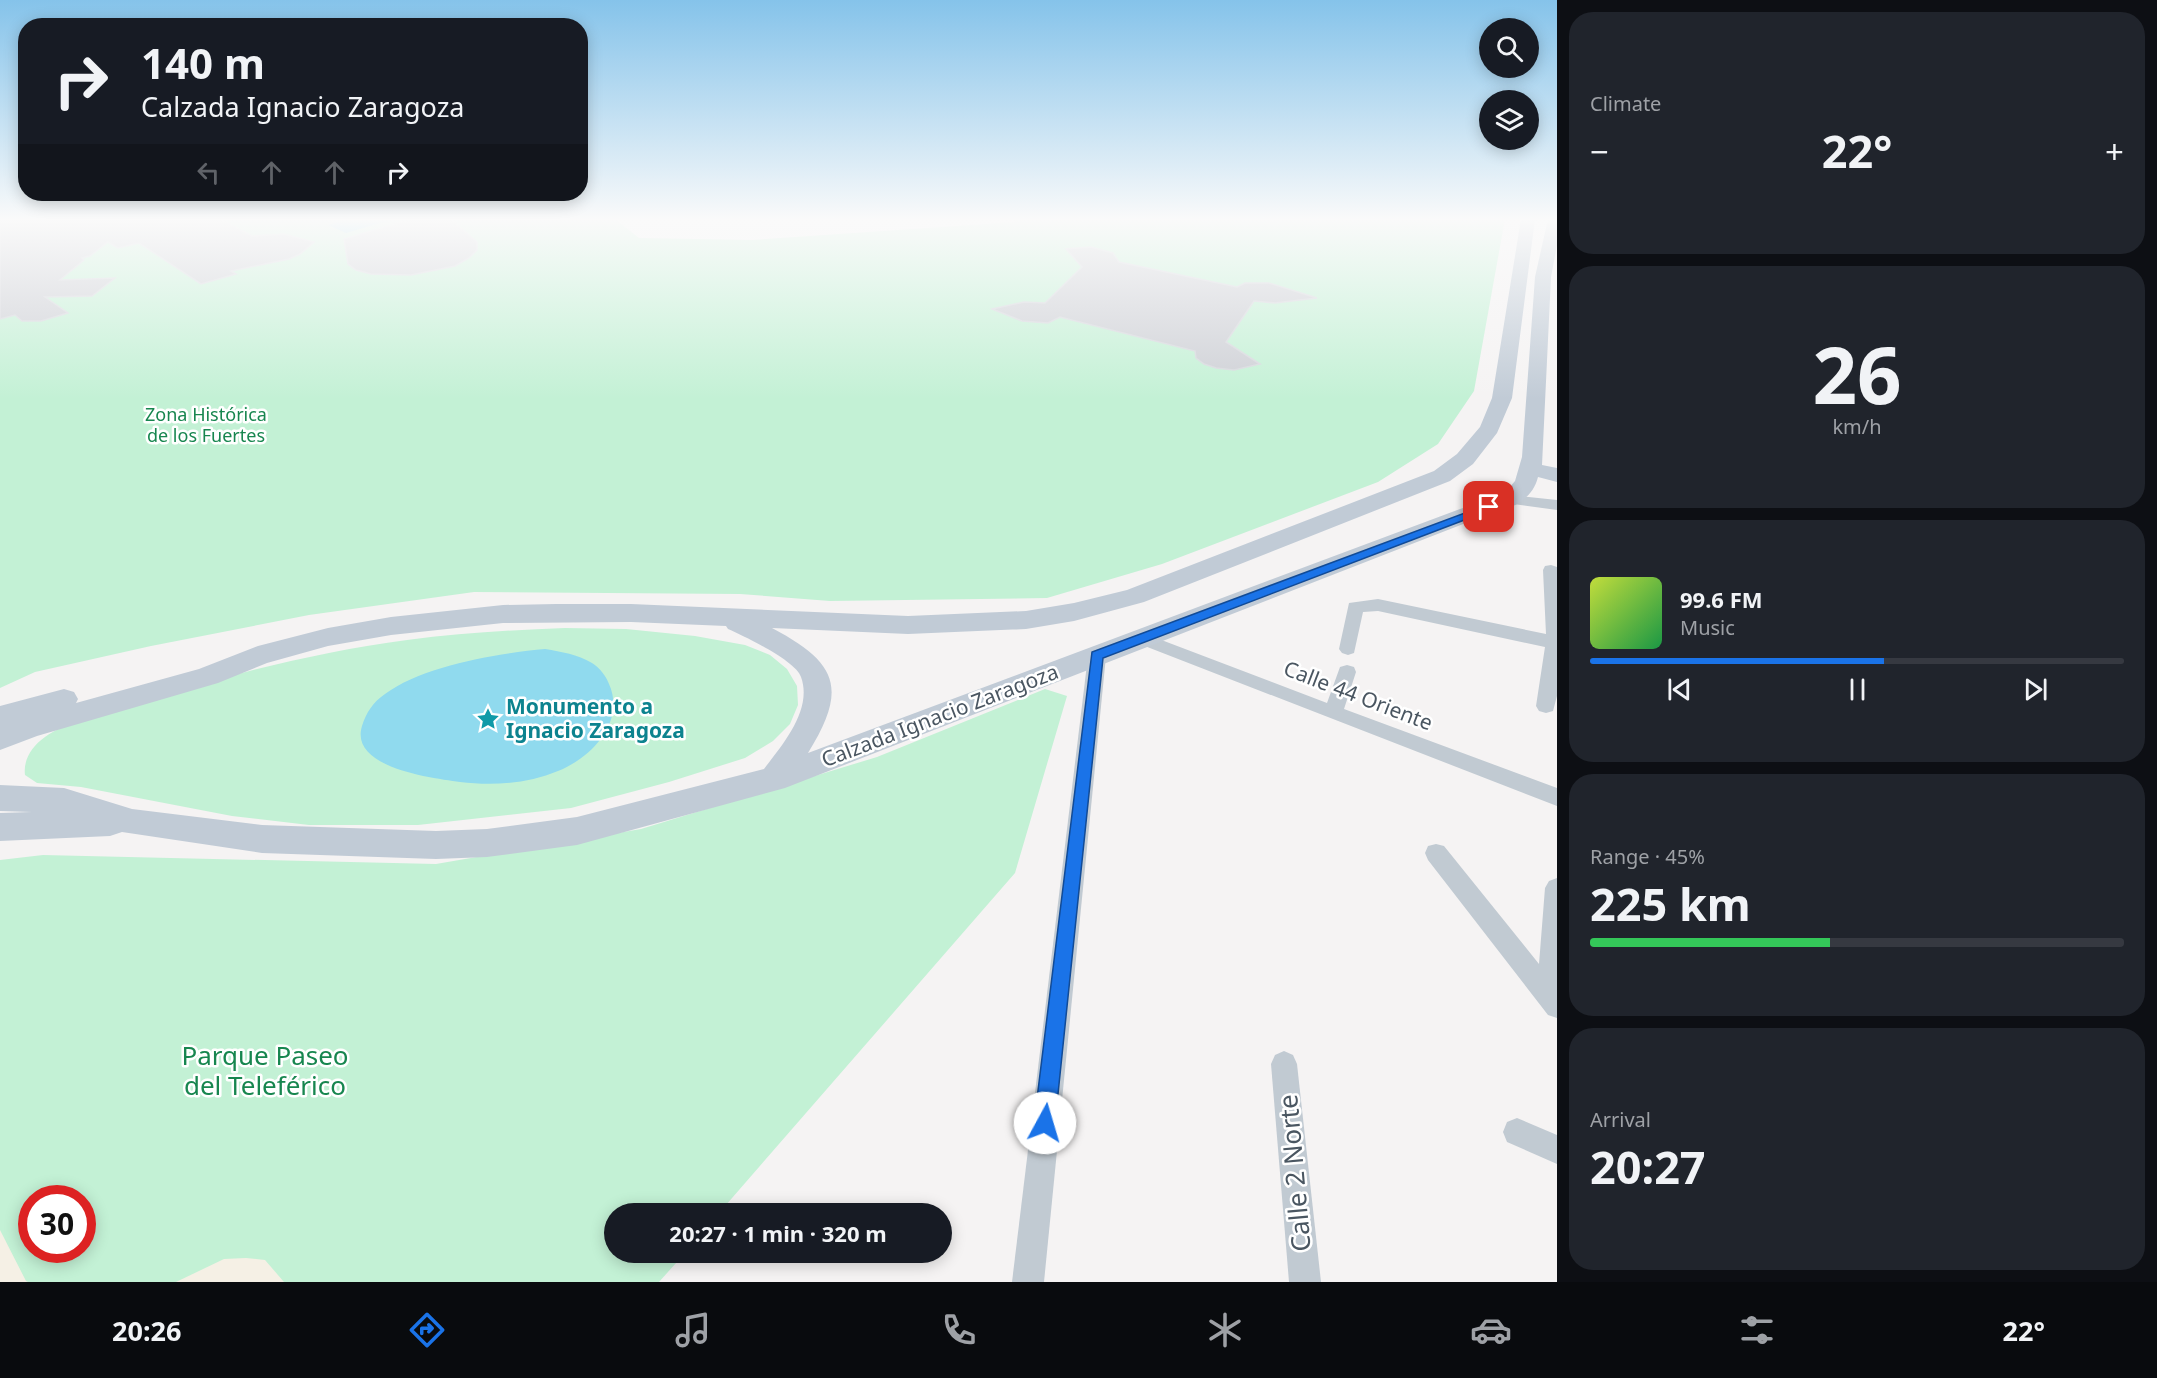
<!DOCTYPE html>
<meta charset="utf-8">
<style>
body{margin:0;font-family:"Noto Sans",sans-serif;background:#20242c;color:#f1f3f6;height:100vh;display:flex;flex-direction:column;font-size:22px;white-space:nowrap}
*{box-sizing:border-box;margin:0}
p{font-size:20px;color:#9ea1a6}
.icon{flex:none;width:33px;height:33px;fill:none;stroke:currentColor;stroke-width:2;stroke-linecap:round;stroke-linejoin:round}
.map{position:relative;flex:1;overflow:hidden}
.drawer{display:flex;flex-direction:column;gap:12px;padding:12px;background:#0d0f14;width:600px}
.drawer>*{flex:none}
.guide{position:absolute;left:18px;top:18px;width:570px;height:183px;border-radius:24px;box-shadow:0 3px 15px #0003;background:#171b24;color:#f1f3f6;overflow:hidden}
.controls{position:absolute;left:1479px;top:18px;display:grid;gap:12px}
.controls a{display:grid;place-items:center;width:60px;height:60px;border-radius:50%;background:#171b24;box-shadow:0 3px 15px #0003;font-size:30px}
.speed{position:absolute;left:18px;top:1185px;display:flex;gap:12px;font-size:30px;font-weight:700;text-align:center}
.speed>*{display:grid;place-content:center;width:78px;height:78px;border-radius:50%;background:#171b24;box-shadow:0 3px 15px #0003;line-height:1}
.speed .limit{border:9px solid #d22;background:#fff;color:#111}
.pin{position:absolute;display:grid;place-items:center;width:51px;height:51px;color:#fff;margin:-26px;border-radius:12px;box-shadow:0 3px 9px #0006}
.me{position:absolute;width:66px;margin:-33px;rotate:6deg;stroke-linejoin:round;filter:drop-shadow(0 0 4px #0008)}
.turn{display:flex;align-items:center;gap:21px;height:126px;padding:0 24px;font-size:27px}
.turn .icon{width:78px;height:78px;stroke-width:2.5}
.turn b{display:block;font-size:42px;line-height:51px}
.lanes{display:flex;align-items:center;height:57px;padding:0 24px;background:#0003;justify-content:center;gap:30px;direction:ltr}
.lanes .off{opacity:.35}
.big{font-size:45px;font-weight:700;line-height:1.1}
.drawer .tile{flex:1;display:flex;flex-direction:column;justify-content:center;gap:9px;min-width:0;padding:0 21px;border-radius:24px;background:#20242c}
.drawer .dial{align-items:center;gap:0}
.dial b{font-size:78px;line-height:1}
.song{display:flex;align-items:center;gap:18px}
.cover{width:72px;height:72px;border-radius:9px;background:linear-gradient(135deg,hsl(70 70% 55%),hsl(140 70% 35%))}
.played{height:6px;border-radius:3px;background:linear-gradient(90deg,#1a73e8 55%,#363941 55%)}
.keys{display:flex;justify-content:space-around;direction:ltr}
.heat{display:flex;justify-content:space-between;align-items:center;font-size:33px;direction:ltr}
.charge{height:9px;border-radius:4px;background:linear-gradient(90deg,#34c759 45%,#363941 0)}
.trip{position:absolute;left:604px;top:1203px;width:348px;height:60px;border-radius:30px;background:#171b24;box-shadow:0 3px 15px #0003;font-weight:700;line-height:60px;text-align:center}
.menu{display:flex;height:96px;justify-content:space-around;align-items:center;background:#090b0e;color:#9ea1a6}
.menu .icon{width:42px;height:42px}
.menu .active{color:#1a73e8}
.menu b{font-size:27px;color:#f1f3f6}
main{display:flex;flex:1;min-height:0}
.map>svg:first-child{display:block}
.green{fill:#c3f1d5;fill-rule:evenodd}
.sand{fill:#f5f0e5}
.water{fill:#90daee}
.building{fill:#cdcfd5;stroke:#d7d9de;stroke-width:1.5}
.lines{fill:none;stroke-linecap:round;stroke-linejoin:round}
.minor{fill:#c1cad2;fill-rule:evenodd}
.secondary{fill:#c1cbd6;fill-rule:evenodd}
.route{fill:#1a73e8;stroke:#114b97;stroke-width:1.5}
.labels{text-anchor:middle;stroke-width:5;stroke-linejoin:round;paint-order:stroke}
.far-park-label{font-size:18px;fill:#17864f;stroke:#fff}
.street-label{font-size:21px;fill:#4a5661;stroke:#fff}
.culture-label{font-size:21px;font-weight:bold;fill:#0d838f;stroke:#fff;text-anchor:start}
.near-park-label{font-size:26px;fill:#17864f;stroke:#fff}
.near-street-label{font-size:26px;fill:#4a5661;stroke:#fff}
</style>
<main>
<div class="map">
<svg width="1557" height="1282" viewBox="0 0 1557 1282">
<rect width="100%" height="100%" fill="#f5f3f3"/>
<!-- green -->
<g class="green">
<polygon points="0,219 615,219 639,238 752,240 1015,222 1012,219 1505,219 1474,391 1438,444 1378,482 1162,564 1047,598 830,601 740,594 474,592 309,615 151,646 35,672 0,688"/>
<path d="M565,628L626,629L695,636L745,645L770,655L787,669L797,686L798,705L790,724L773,741L745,758L669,782L571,808L418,825H309L232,816L81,787L37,783L25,775C23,760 32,746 45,737C66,722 96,717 121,709C214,678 310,653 407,640C460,633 512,630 565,628Z"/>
<path d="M1045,689L1067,696L1015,873L719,1213L615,1214V1252L685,1253L659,1282H0V860L43,855L436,864L641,829L877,757ZM32,1198H82V1250H32Z"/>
</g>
<!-- sand -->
<g class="sand">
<polygon points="0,1230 26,1281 28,1282 0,1282"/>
<polygon points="246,1258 265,1260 284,1282 176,1282 224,1259"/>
</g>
<!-- water -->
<g class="water">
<polygon points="347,219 394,219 346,233 328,225"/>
<path d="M545,649C562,652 577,654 592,663C600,668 606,676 609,684C626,722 591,758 558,771C527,784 492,786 460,782C432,778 349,768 362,726C366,713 373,702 385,694C422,666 499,653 545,649Z"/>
</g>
<!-- building -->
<g class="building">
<polygon points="0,219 220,219 252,236 284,234 314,242 300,254 289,259 231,271 236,274 201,284 139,243 118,248 108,242 90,256 82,258 84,260 60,280 115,278 92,296 45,297 68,313 41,321 22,321 15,315 0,319"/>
<polygon points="411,219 451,219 477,242 477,250 469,258 455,266 411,275 371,274 356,270 348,264 344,239"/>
<polygon points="1091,247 1113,253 1119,262 1237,287 1245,283 1269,283 1317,298 1275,303 1254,301 1226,342 1260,364 1234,370 1216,368 1204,364 1196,358 1195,351 1060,317 1048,323 1022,321 992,309 1024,302 1045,303 1082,267 1066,249"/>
</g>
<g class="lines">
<!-- minor -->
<g class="minor">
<polygon points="1511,495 1557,500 1557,510 1506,503 1503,500"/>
<polygon points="1551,565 1557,567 1557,696 1553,711 1546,713 1539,711 1536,706 1545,647 1378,611 1363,612 1354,653 1348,655 1342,653 1339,649 1349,603 1378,599 1546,634 1543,570 1545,566"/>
<polygon points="1143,633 1327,703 1340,667 1347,665 1354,667 1356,672 1344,709 1557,788 1557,806 1137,643 1134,639 1137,635"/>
<polygon points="1097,650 1103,652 1106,656 1044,1282 1012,1282 1088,656 1091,652"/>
<polygon points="1436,844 1444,846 1539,964 1545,888 1549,881 1557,878 1557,1018 1548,1015 1428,860 1425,853 1428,846"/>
<polygon points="1284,1051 1293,1055 1297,1064 1321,1282 1289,1282 1271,1064 1275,1055"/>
<polygon points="1517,1118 1557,1135 1557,1164 1507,1142 1503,1132 1507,1122"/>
</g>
<!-- secondary -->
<path class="secondary" d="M1521,219H1535L1512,398L1497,433L1473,464L1450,481L1144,602L1074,621L1026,629L908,634L772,628C838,663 848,688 808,753L1460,509L1503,495L1515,481L1522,457L1535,277L1548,219H1557V245L1551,277L1542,465L1557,468V482L1538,477C1531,506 1500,511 1476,519L785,788L577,845L487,857L436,859L262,853L122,832L110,836L0,841V813L32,812L0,811V785L64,788L132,809L262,825L436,831L487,829L577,817L764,769C782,745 813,710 801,677C796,661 744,636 728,629L726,626L631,622L503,623L391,635L328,646L267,663L218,683L37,736L0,750V706L64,689L74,692L78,699L76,703L199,669L258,646L328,628L391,617L503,605L556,604H631L908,616L1026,611L1074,603L1127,590L1434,471L1457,454L1480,427L1492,398Z"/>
</g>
<!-- sky -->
<linearGradient id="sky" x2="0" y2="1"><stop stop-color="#85c3ea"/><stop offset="0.55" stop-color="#fafafa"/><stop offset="1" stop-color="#fafafa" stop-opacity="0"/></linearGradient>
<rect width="1557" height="399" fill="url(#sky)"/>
<!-- route -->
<polygon class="route" points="1489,504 1495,507 1493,509 1103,658 1055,1123 1052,1130 1045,1133 1037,1130 1034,1123 1092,652"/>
<!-- icons -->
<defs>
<g id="sight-bare" transform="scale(1.8)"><path d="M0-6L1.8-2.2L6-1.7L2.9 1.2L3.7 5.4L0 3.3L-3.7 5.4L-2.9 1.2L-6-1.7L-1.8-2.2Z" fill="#0f9aa8" stroke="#fff" stroke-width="2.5" paint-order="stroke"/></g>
</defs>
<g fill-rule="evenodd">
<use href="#sight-bare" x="488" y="719"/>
</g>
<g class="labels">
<!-- far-park labels -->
<g class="far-park-label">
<text x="206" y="421">Zona Histórica<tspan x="206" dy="21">de los Fuertes</tspan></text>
</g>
<!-- street labels -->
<g class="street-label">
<text transform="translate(1358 696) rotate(21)" y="7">Calle 44 Oriente</text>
<text transform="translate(940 716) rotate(-21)" y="7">Calzada Ignacio Zaragoza</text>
</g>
<!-- culture labels -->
<g class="culture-label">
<text x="506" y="714">Monumento a<tspan x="506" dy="24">Ignacio Zaragoza</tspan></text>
</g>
<!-- near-park labels -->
<g class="near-park-label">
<text x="265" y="1065">Parque Paseo<tspan x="265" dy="30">del Teleférico</tspan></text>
</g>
<!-- near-street labels -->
<g class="near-street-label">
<text transform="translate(1295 1173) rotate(-95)" y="9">Calle 2 Norte</text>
</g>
</g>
</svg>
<div class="controls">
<a><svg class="icon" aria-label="search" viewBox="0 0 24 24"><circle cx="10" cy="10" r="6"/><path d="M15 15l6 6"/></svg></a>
<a><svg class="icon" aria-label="layers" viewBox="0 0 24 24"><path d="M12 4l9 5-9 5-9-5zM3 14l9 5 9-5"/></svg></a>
</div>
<div class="speed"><div class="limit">30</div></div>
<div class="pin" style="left:1489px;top:507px;background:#d93025"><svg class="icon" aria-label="arrive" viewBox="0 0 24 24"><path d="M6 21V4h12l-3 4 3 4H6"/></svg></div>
<svg class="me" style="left:1045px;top:1123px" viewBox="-20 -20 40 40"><circle r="19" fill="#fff"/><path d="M0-13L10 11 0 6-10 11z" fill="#1a73e8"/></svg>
<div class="trip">20:27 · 1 min · 320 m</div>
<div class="guide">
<div class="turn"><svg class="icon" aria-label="right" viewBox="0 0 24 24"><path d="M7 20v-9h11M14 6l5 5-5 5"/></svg><div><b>140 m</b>Calzada Ignacio Zaragoza</div></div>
<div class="lanes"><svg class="icon off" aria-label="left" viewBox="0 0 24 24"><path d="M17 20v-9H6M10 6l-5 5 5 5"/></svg><svg class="icon off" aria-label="ahead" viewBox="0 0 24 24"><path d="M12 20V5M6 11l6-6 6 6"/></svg><svg class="icon off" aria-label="ahead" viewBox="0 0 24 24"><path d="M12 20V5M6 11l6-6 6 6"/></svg><svg class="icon" aria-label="right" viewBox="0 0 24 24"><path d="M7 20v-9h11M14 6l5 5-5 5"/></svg></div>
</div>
</div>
<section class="drawer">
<div class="tile"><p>Climate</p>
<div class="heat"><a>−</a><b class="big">22°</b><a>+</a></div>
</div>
<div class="tile dial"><b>26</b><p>km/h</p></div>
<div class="tile">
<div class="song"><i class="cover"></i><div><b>99.6 FM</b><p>Music</p></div></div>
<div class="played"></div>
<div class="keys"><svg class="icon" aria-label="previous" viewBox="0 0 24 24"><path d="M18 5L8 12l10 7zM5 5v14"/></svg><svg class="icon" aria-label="pause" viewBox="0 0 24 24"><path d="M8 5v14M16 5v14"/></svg><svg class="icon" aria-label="next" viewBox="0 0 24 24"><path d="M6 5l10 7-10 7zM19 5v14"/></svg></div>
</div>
<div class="tile"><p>Range · 45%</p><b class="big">225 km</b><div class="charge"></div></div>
<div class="tile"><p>Arrival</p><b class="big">20:27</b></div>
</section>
</main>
<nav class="menu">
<b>20:26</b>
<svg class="icon active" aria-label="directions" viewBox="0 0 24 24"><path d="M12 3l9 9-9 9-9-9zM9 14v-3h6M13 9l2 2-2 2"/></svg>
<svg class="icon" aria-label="music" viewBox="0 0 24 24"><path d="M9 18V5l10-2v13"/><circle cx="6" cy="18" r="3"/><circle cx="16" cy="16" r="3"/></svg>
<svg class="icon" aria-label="phone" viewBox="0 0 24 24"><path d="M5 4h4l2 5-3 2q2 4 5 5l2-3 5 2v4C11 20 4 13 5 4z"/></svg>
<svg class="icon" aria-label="climate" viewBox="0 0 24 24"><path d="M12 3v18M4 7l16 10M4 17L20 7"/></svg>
<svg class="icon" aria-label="car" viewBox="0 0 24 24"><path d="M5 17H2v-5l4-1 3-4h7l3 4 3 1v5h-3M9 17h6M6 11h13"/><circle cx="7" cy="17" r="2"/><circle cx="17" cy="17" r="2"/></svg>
<svg class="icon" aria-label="filters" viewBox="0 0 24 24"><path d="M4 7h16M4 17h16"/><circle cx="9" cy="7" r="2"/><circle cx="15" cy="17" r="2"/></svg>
<b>22°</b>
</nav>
